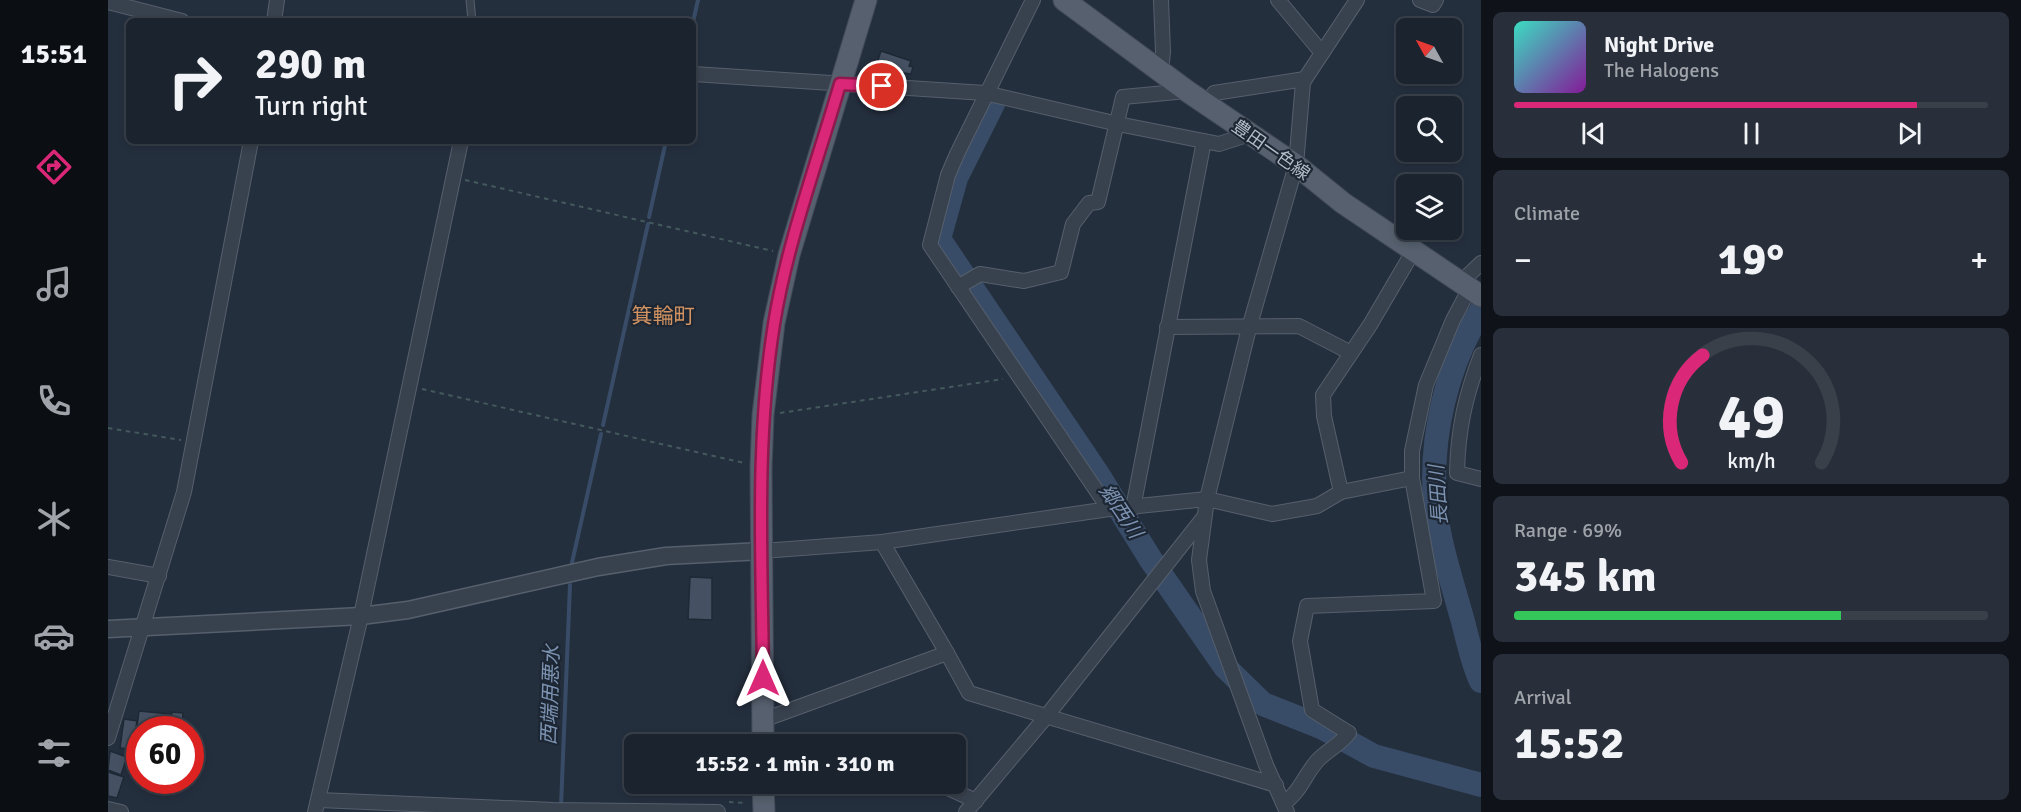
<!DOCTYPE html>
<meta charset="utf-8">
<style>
body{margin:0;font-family:Signika,"Noto Sans JP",sans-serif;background:#282f3a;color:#f1f3f6;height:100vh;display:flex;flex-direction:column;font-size:22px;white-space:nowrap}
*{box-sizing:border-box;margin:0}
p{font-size:20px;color:#a0a4aa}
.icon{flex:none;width:33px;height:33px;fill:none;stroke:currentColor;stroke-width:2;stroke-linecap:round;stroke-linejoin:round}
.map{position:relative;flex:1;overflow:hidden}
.sheet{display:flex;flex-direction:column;gap:12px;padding:12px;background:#0f1319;width:540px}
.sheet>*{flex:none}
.hud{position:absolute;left:18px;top:18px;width:570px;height:126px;border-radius:9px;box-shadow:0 3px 9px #0003,0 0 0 2px #39404a;background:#1b232e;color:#f1f3f6;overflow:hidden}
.needle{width:39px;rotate:310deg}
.buttons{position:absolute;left:1288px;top:18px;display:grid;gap:12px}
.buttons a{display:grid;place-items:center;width:66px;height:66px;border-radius:9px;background:#1b232e;box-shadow:0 3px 9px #0003,0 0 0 2px #39404a;font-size:30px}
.speed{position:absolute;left:18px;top:716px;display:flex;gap:12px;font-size:30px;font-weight:700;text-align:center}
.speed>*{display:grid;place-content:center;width:78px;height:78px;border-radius:50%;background:#1b232e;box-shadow:0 3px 9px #0003,0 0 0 2px #39404a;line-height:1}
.speed .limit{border:9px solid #d22;background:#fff;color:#111}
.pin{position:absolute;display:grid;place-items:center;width:51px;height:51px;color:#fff;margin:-26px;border:3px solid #fff;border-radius:50%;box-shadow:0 2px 6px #0007}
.me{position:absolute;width:66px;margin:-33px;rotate:0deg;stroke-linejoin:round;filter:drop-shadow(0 0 4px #0008)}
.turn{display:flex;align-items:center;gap:21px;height:126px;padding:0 30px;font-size:27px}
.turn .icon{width:78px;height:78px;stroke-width:2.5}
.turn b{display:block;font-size:42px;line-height:51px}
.big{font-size:45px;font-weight:700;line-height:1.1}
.sheet .widget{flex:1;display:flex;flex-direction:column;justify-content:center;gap:9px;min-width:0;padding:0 21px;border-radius:9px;background:#282f3a}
.sheet .dial{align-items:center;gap:0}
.dial svg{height:156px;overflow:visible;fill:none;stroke:#39404a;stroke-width:7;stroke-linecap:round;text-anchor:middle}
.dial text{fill:#f1f3f6;stroke:none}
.song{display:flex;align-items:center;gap:18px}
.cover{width:72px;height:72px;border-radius:9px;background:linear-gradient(135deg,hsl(170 70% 55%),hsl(290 70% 35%))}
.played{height:6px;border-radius:3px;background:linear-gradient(90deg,#db2777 85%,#39404a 85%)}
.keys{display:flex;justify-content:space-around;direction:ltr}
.heat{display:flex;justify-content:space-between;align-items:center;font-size:33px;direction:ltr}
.charge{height:9px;border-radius:4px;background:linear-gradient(90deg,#34c759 69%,#39404a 0)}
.trip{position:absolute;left:516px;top:734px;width:342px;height:60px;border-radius:9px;background:#1b232e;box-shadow:0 3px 9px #0003,0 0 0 2px #39404a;font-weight:700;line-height:60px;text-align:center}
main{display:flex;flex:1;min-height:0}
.menu{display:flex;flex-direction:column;width:108px;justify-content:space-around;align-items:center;background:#0b0e12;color:#a0a4aa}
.menu .icon{width:42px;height:42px}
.menu .on{color:#db2777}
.menu b{font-size:27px;color:#f1f3f6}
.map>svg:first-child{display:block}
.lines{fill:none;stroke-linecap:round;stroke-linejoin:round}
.stream{stroke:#394c67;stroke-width:4}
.river{stroke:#394c67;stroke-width:24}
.building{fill:#455162;stroke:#1f2835;stroke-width:1.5}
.service-casing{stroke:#565f6c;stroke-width:9}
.minor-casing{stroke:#565f6c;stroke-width:16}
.tertiary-casing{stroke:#565f6c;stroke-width:19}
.primary-casing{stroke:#414a57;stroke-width:23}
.path{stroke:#44595c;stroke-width:2;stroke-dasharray:4.5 4.5;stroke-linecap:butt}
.service{stroke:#38414e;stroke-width:7}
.minor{stroke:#38414e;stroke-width:14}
.tertiary{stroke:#38414e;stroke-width:16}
.primary{stroke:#56606e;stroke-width:21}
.route-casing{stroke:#8e194d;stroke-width:15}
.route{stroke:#db2777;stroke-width:10}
.labels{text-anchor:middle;stroke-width:4.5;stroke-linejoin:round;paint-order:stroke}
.street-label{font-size:18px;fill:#b4bcc9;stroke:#1d2633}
.water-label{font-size:20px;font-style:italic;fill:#7c92b1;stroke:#1d2633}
.quarter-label{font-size:21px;fill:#d59563;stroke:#1d2633}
</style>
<main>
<nav class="menu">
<b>15:51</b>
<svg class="icon on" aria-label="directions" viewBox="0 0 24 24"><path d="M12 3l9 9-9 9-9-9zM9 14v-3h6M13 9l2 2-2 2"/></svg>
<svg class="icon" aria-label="music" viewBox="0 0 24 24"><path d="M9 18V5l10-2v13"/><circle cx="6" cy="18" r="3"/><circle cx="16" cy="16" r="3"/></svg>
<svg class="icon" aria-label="phone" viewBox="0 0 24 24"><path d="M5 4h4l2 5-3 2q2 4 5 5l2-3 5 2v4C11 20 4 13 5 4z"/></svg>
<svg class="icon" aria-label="climate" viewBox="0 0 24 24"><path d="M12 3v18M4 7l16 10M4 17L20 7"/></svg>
<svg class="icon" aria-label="car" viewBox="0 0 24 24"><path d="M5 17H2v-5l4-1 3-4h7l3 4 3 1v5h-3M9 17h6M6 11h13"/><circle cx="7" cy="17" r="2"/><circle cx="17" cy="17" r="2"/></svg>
<svg class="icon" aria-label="filters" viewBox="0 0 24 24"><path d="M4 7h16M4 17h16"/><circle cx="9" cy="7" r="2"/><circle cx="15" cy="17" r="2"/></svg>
</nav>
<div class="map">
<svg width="1373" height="812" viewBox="0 0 1373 812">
<rect width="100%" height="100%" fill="#242f3e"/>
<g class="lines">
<!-- stream -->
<g class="stream">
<polyline points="585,22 590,0"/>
<polyline points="541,217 558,141"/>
<polyline points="495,425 540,224"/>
<polyline points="463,567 493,434"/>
<polyline points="453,806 462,585"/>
</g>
<!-- river -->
<g class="river">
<polyline points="885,104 848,178 831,239 991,476 1043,560 1117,667 1155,704 1213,727 1266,756 1373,785"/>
<path d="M1373,311C1339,364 1322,437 1327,500C1329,537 1342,575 1352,611C1359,634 1363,660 1373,681"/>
</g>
</g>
<!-- building -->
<g class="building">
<polygon points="773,51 803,61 801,66 805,67 803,74 767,69"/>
<polygon points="582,577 604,578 604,620 580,619"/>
<polygon points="31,711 62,714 61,729 29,727"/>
<polygon points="64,712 75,713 74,729 62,729"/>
<polygon points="16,719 29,721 26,739 32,740 32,750 12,748"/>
<polygon points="2,751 19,757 13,775 0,770"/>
<polygon points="0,772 16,777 9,798 0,796"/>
</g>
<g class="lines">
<!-- service casing -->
<g class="service-casing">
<polyline id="service" points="362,0 364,21"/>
</g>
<!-- minor casing -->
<g class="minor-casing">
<g id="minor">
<polyline points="925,0 849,154 840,175 822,245 1001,509"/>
<polyline points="1170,0 1214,53"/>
<polyline points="1312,0 1325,5 1328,0"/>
<polyline points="0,2 74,21"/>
<polyline points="166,21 169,0"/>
<polyline points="1053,71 1055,52 1053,0"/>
<polyline points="585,74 877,93 1010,124 1111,144 1142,134"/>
<polyline points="1099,105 1106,93 1197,79"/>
<polyline points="1353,282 1373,263"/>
<polyline points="850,287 872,274 916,281 953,272 965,224 981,203 990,202 1015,97 1079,91"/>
<polyline points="1059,327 1191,326 1243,353"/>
<path d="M1373,355C1357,397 1350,429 1349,473L1373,479"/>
<polyline points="1233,492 1216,416 1215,395 1262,325 1306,250"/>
<polyline points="1025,508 1096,141"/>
<polyline points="774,542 839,653"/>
<polyline points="654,551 774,542 1001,509 1099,499 1164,514 1209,506 1233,492 1304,478"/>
<polyline points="0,567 51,576"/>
<polyline points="655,720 839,653 861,693 1168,785"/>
<polyline points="0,738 76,492 143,141"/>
<polyline points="829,783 868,801"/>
<polyline points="211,800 445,810 610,812"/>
<path d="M1176,803C1193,792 1198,771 1212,758C1223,748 1231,745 1241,733L1204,710L1192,641L1199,606L1326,601L1304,478V451L1318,385L1345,320L1362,288"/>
<polyline points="0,809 13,812"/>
<polyline points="207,812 253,616 353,141"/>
<polyline points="858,812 937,718 1096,517"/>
<polyline points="1179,812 1158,765 1095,591 1091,560 1099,499 1141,328 1188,165 1195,82 1249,0"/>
</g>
</g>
<!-- tertiary casing -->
<g class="tertiary-casing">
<polyline id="tertiary" points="0,629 253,616 300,610 490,567 558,556 654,551"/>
</g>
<!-- primary casing -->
<g class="primary-casing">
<g id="primary">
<polyline points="956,0 1079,91 1188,165 1235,203 1373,296"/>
<polyline points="655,744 653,467 655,415 666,323 681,255 758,0"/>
<polyline points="655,783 656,812"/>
</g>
</g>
<!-- path -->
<g class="path">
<polyline points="357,180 665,251"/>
<polyline points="314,389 636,463"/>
<polyline points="672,413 895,379"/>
<polyline points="0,428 73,440"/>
<polyline points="621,802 639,803"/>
</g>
<!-- service -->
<use href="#service" class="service"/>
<!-- minor -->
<use href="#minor" class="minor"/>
<!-- tertiary -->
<use href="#tertiary" class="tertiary"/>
<!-- primary -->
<use href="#primary" class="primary"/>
</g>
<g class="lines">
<!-- route casing -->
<g class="route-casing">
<path id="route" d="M655,678C654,560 647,441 666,324C679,243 709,163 732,84L774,86"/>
</g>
<!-- route -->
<use href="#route" class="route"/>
</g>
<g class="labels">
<!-- street labels -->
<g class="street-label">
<text transform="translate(1163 150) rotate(35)" y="6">豊田一色線</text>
</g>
<!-- water labels -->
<g class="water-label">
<text transform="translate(1330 495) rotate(-94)" y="7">長田川</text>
<text transform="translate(1013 511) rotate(56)" y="7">郷西川</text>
<text transform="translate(442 695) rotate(-88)" y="7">西端用悪水</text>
</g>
<!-- quarter labels -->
<g class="quarter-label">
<text x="555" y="323">箕輪町</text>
</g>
</g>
</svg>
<div class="buttons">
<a><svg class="needle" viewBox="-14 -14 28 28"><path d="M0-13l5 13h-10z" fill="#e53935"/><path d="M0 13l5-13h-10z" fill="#a0a4aa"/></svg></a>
<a><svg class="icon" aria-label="search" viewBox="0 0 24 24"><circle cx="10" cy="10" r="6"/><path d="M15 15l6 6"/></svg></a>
<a><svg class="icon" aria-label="layers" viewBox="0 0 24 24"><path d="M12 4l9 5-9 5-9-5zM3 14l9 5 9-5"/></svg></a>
</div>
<div class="speed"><div class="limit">60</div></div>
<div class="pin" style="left:774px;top:86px;background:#d93025"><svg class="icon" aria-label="arrive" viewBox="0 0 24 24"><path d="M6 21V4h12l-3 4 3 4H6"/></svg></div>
<svg class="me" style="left:655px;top:678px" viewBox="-20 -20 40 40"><path d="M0-17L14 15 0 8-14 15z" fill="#db2777" stroke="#fff" stroke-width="4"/></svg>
<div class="trip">15:52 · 1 min · 310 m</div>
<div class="hud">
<div class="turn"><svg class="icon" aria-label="right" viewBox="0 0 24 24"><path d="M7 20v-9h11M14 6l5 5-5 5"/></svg><div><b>290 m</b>Turn right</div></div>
</div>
</div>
<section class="sheet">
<div class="widget">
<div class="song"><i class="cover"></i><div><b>Night Drive</b><p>The Halogens</p></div></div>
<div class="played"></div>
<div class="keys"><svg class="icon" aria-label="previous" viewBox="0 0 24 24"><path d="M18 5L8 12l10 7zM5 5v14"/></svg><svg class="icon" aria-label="pause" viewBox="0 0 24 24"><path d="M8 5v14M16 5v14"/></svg><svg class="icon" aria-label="next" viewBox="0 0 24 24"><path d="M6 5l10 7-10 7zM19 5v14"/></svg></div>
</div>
<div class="widget"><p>Climate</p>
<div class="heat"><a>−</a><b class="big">19°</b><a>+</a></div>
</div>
<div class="widget dial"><svg viewBox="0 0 100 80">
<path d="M14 69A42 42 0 1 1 86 69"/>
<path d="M14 69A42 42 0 0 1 25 14" stroke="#db2777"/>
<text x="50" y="56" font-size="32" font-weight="700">49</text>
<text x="50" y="72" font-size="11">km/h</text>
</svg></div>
<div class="widget"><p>Range · 69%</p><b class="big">345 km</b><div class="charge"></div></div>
<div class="widget"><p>Arrival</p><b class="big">15:52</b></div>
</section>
</main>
